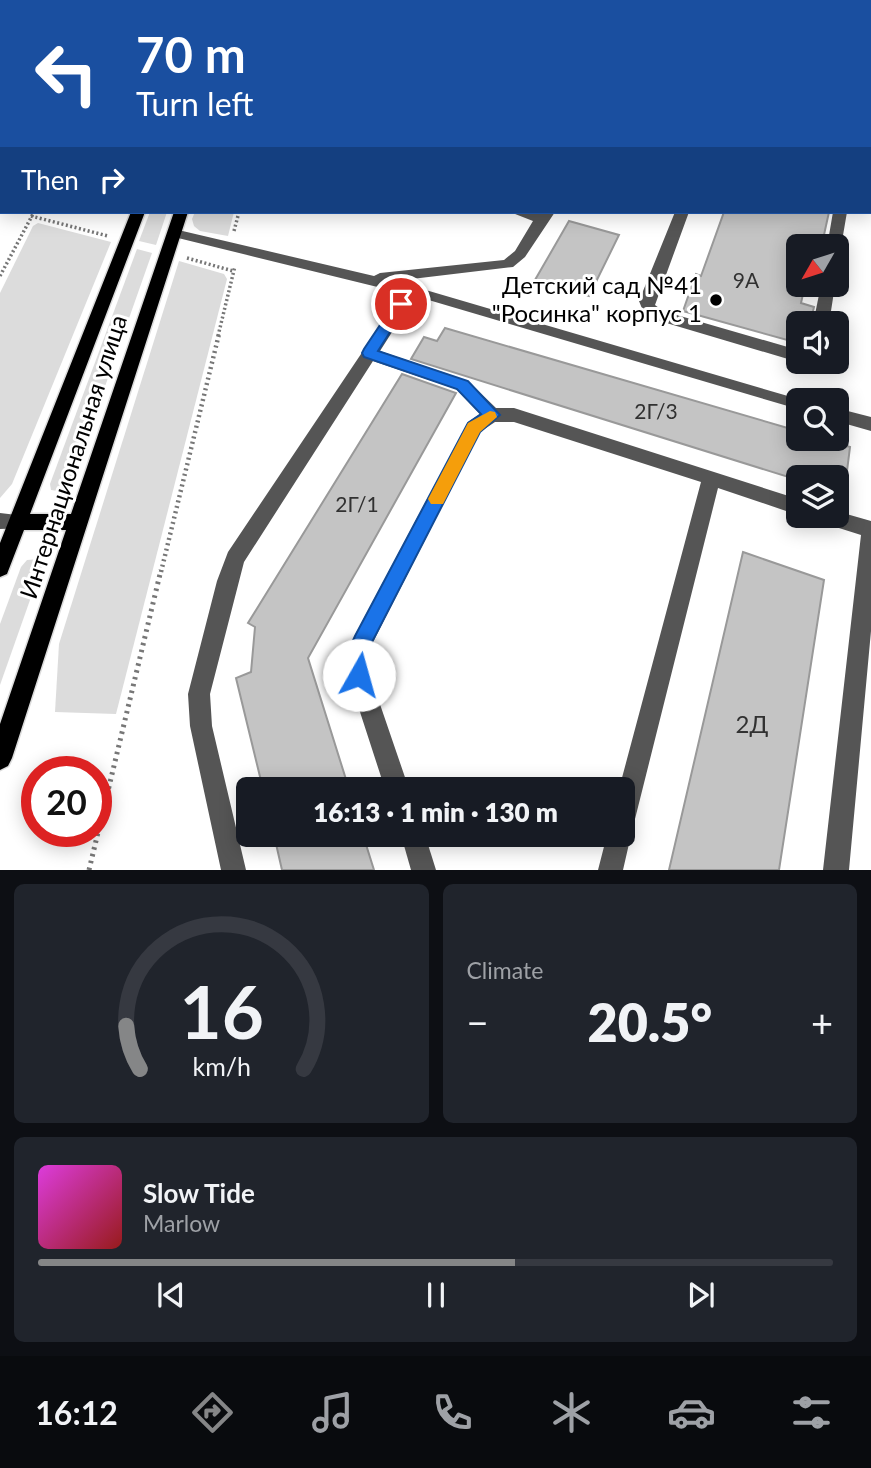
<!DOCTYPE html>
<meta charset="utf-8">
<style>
body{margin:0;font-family:Lato,sans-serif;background:#20242c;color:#f1f3f6;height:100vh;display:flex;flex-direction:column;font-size:26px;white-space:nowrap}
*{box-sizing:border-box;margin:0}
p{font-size:23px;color:#9ea1a6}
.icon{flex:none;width:38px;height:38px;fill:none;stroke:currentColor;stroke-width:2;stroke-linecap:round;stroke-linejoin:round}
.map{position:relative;height:870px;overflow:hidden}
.details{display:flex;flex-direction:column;gap:14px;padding:14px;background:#0d0f14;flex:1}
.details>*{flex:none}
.guide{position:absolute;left:0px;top:0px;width:872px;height:214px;box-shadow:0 4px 18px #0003;background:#1a4fa0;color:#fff;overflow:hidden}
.needle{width:46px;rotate:231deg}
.controls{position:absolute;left:786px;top:234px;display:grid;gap:14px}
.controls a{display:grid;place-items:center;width:63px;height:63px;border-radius:10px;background:#171b24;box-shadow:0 4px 18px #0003;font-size:35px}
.speed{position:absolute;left:21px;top:756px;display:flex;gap:14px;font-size:35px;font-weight:700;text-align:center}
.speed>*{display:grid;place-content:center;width:91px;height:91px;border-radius:50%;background:#171b24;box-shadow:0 4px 18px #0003;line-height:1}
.speed .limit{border:10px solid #d22;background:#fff;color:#111}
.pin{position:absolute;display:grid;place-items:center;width:60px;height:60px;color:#fff;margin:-30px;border:4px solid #fff;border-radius:50%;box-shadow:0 2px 7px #0007}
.me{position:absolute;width:77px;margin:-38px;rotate:7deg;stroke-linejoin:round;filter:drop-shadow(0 0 5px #0008)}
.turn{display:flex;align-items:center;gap:24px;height:147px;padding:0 21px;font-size:32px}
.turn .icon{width:91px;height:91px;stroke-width:2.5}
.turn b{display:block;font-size:49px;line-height:60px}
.then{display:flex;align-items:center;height:66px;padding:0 21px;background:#0003;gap:14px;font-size:26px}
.big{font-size:52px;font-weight:800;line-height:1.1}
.details .widget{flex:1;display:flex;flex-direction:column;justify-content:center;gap:10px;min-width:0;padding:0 24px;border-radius:10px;background:#20242c}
.details .dial{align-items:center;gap:0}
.dial svg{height:182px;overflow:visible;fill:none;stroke:#363941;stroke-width:7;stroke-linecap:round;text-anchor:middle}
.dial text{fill:#f1f3f6;stroke:none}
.song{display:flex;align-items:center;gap:21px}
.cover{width:84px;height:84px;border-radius:10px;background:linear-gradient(135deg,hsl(300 70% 55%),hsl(0 70% 35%))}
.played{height:7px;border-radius:4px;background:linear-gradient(90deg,#858687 60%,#363941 60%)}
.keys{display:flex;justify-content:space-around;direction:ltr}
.heat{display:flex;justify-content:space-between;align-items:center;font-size:38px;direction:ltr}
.details .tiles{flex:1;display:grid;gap:14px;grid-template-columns:1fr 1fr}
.widget:last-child{grid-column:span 2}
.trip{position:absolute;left:236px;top:777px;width:399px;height:70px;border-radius:10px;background:#171b24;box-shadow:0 4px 18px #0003;font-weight:800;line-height:70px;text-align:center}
.menu{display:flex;height:112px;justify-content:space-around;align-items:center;background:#090b0e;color:#9ea1a6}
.menu .icon{width:49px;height:49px}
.menu .current{color:#858687}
.menu b{font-size:32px;color:#f1f3f6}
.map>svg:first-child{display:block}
.green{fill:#dcdcdc}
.building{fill:#c4c4c4;stroke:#999;stroke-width:2}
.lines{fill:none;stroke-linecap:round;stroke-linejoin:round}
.major-casing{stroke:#dbdbdb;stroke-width:3}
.path-far3{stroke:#777;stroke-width:2.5;stroke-dasharray:1 2.5;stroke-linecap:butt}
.path-far2{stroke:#777;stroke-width:3.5;stroke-dasharray:2 2.5;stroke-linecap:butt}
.path-far1{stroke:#777;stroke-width:4.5;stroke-dasharray:2 3.5;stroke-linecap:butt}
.path{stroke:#777;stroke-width:5;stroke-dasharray:2.5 4.5;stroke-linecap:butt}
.minor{fill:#555;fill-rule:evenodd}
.major{fill:#000;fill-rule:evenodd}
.route{fill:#1a73e8;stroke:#114b97;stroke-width:2}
.slow{fill:#f59e0b}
.poi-dot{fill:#000;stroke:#fff;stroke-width:2.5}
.labels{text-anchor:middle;stroke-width:6;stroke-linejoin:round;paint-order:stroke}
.number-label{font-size:21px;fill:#313131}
.poi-label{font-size:24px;fill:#000;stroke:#fff;text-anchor:end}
.street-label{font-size:24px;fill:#000;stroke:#fff}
.near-number-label{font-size:24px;fill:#313131}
</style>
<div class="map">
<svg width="871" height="870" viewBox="0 0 871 870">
<rect width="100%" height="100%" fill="#fff"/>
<!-- green -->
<g class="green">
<polygon points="150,212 167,212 156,245 139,241"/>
<polygon points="195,212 234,212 228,236 200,231 194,226 192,219"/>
<polygon points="38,223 111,242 12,484 0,498 0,293 33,226"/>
<polygon points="137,249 152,253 71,483 64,492 51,490 50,484"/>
<polygon points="179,261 224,274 227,279 116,714 55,712 59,644"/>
<polygon points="40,559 42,566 0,685 0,624 21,567 27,560"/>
</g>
<!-- building -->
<g class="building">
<polygon points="724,212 829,212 822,244 814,241 813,247 798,247 798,285 805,285 801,303 814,307 810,324 798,324 798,343 683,311 696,274 701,276"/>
<polygon points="569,221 619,235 589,296 535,280"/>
<polygon points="445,328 798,431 798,439 825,439 850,447 844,495 836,493 836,478 798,478 798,480 411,359 424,337 437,341"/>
<polygon points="402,374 456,393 308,658 349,789 263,789 236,678 251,672 255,627 248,623"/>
<polygon points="743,552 824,580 779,870 669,870"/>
<polygon points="274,835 363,835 374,870 282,870"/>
</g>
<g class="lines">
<!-- major casing -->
<g class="major-casing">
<g id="major">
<polygon points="215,0 225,0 214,2"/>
<polygon points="248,0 258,0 247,2"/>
<polygon points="131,212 145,212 30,514 71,514 174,212 188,212 12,758 8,766 0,770 0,724 66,530 24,530 7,574 0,577 0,543"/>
</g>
</g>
<!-- path-far3 -->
<polyline class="path-far3" points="741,0 751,2"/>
<!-- path-far2 -->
<g class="path-far2">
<polyline points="31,216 108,236"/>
<polyline points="234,231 239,212"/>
<polyline points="187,258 233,271"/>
<polyline points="0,276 34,212"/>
<polyline points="218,336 235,266"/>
</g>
<!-- path-far1 -->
<polyline class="path-far1" points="161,572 219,334"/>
<!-- path -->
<polyline class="path" points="89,870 161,570"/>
<!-- minor -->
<g class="minor">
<polygon points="110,0 121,0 109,2"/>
<polygon points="357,0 375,0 376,2 358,2"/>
<polygon points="688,0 698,0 687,2"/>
<polygon points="0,22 2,22 0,31"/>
<rect x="870" y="41" width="1" height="6"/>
<rect x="0" y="80" width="2" height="6"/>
<rect x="870" y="90" width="1" height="7"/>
<polygon points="2,139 2,148 0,149 0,140"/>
<rect x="0" y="158" width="2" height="8"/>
<polygon points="870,204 871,204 871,212 869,212"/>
<polygon points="510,212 555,212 525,257 513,267 395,281 805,401 798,401 798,409 415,296 380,351 468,381 496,408 514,408 798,499 798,515 718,488 635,819 629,829 631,835 623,870 598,870 607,835 623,835 623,789 619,789 701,482 514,422 495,422 480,432 372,644 368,659 370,675 409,789 385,789 348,675 346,659 355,635 468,422 480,414 456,389 373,361 244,562 210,694 212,726 246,870 221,870 190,726 188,694 217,581 228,552 402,293 174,237 167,233 174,229 374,276 380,273 504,260 515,251 533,221"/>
<polygon points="675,212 689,212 655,305 663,311 798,350 798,362 653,319 643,311 639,301"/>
<polygon points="833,212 847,212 841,247 836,251 836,247 827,247"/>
<polygon points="821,285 835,285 829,324 813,324"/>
<polygon points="836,408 871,417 871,431 836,421"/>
<polygon points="836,511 871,521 871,631 849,870 823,870 861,535 820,522 818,516 836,516"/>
<polygon points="0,513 25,516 28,522 25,528 0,529"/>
<polygon points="401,835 425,835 436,870 411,870"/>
</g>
<!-- major -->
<use href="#major" class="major"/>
</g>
<!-- route -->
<path class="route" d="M401,299L408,304L378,351L468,381L500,415L480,432L371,644C368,656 370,670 366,681L359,684L352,681C345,666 348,650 355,636L468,423L481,414L457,389L364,357L362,353L364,349L396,301Z"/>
<!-- slow -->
<polygon class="slow" points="490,411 495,412 497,417 480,432 443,504 431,504 428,499 468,423"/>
<!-- markers -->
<circle class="poi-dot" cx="716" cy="300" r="7"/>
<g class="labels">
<!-- number labels -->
<g class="number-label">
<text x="746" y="288">9А</text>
<text x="656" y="419">2Г/3</text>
<text x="357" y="512">2Г/1</text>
</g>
<!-- poi labels -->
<g class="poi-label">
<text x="702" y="294">Детский сад №41<tspan x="702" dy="28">"Росинка" корпус 1</tspan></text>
</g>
<!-- street labels -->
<g class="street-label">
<text transform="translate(74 457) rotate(-72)" y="8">Интернациональная улица</text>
</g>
<!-- near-number labels -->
<g class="near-number-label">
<text x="752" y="733">2Д</text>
</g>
</g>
</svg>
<div class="controls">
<a><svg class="needle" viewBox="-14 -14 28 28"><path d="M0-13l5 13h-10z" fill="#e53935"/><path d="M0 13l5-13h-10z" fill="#9ea1a6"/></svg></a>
<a><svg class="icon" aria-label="sound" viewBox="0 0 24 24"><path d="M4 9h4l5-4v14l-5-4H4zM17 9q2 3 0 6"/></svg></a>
<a><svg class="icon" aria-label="search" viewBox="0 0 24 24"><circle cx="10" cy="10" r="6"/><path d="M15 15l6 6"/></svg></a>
<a><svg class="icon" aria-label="layers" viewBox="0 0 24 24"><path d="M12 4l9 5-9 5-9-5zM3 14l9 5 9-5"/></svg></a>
</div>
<div class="speed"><div class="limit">20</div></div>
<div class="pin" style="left:401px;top:304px;background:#d93025"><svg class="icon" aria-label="arrive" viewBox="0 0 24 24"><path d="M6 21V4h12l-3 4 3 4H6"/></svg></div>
<svg class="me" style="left:359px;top:675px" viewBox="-20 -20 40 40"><circle r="19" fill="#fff"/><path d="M0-13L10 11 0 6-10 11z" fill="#1a73e8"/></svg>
<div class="trip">16:13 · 1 min · 130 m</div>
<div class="guide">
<div class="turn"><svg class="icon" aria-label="left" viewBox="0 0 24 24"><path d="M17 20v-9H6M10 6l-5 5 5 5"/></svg><div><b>70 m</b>Turn left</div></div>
<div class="then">Then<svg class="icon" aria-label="right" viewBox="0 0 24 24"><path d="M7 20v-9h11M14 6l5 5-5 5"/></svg></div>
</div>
</div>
<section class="details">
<div class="tiles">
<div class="widget dial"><svg viewBox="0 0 100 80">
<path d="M14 69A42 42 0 1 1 86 69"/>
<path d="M14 69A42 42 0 0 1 8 50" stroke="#858687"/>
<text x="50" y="56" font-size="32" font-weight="700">16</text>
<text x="50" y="72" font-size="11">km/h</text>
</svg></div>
<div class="widget"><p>Climate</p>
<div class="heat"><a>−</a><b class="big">20.5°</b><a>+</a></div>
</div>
<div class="widget">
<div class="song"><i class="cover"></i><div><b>Slow Tide</b><p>Marlow</p></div></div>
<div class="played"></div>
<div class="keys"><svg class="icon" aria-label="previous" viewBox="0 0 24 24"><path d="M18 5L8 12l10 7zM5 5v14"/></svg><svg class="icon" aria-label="pause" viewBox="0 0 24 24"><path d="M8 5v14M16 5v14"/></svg><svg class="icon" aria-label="next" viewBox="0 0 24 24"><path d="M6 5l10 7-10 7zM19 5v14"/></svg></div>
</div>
</div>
</section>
<nav class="menu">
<b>16:12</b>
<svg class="icon current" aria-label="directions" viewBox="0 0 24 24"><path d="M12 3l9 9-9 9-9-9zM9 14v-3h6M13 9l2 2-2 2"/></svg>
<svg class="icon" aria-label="music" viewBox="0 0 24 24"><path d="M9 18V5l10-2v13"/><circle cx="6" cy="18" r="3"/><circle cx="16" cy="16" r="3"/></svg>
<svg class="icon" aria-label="phone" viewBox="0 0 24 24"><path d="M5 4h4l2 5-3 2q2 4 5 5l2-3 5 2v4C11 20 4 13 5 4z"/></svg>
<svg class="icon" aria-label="climate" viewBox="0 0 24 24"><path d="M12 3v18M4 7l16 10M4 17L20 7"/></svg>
<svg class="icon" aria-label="car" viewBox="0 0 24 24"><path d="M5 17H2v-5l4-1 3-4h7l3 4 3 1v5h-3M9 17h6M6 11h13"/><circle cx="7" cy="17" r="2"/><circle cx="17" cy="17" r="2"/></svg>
<svg class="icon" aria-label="filters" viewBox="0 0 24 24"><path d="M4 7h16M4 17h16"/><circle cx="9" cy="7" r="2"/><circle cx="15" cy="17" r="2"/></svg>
</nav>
